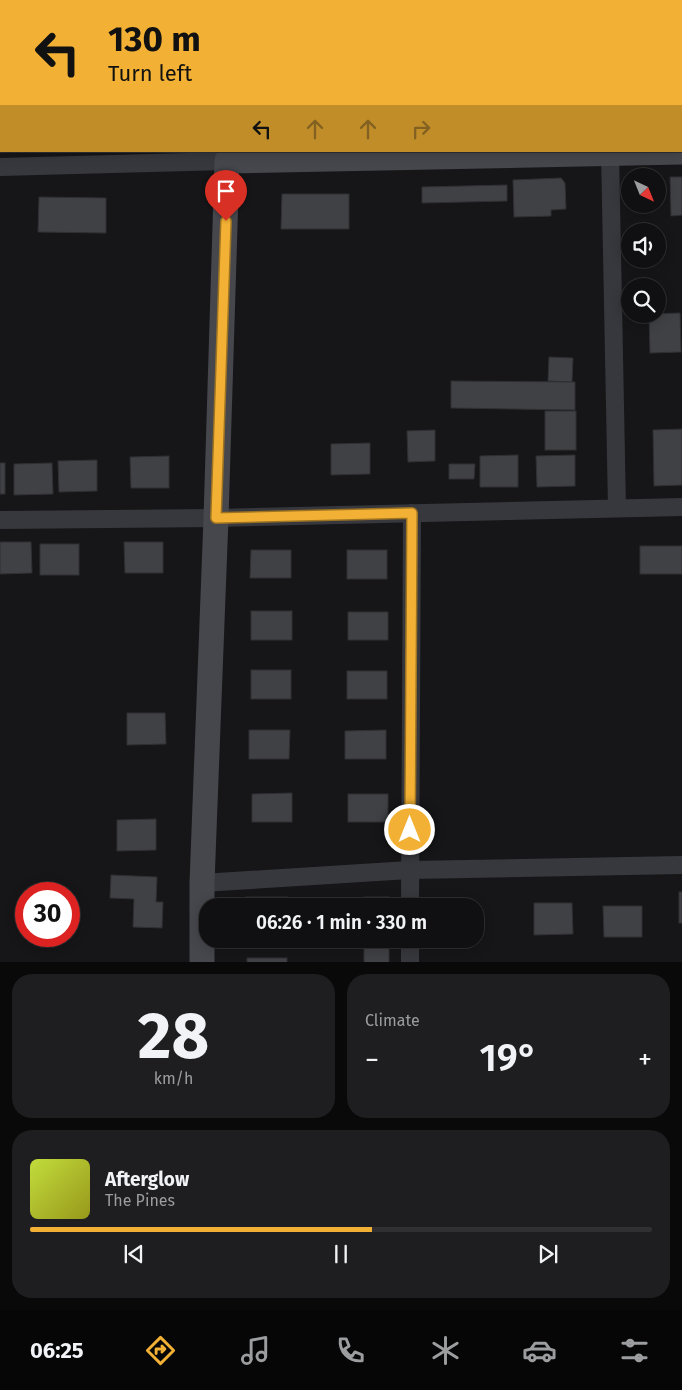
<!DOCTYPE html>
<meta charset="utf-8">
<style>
body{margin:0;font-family:"Fira Sans",sans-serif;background:#1e1e20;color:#f1f3f6;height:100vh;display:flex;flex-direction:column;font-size:19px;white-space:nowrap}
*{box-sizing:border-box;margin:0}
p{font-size:16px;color:#9c9d9f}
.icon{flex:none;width:28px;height:28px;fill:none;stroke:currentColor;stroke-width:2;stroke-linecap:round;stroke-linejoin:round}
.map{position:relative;height:962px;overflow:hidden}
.side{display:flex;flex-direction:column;gap:12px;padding:12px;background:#09090a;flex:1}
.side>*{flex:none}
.top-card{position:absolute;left:0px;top:0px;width:682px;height:152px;box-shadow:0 2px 12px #0003,0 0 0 1px #303032;background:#f2b134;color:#111;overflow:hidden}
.needle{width:32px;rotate:137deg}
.buttons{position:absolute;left:621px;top:168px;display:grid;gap:10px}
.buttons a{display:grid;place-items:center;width:45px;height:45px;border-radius:50%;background:#101012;box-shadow:0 2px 12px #0003,0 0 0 1px #303032;font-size:25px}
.speed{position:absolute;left:15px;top:882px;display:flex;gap:10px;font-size:25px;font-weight:700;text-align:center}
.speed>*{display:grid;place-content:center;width:65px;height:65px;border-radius:50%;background:#101012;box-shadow:0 2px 12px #0003,0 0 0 1px #303032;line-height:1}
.speed .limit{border:8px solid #d22;background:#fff;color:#111}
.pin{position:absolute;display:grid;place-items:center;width:42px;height:42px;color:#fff;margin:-51px -21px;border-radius:50% 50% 50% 0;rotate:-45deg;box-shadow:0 0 5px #0007}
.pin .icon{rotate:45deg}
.me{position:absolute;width:55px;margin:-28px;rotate:0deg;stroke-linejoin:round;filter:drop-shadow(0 0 4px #0008)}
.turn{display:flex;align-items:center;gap:18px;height:105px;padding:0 25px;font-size:22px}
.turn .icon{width:65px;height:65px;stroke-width:2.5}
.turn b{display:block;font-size:35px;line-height:42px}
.lanes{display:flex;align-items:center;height:48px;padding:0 25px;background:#0003;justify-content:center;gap:25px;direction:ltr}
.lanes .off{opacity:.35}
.big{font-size:38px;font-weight:600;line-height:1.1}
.side .card{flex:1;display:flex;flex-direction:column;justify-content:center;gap:8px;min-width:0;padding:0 18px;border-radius:20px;background:#1e1e20}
.side .dial{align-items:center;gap:0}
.dial b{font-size:65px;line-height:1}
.song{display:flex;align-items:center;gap:15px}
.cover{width:60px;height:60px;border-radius:8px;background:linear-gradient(135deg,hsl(70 70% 55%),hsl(60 70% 35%))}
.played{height:5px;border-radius:2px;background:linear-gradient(90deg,#f2b134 55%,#303032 55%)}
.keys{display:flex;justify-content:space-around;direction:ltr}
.heat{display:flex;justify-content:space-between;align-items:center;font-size:28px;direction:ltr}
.side .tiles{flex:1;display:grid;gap:12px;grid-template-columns:1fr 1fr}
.card:last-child{grid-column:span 2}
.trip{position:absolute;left:199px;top:898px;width:285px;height:50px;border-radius:20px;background:#101012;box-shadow:0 2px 12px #0003,0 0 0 1px #303032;font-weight:600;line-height:50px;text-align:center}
.tabs{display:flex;height:80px;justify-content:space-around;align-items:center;background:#060607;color:#9c9d9f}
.tabs .icon{width:35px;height:35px}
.tabs .current{color:#f2b134}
.tabs b{font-size:22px;color:#f1f3f6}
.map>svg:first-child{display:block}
.building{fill:#404145;stroke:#303034}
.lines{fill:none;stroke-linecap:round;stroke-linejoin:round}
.street{stroke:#37383d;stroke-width:18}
.secondary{stroke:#45474d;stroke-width:25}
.route-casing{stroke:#9d7322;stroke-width:12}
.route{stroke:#f2b134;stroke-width:9}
</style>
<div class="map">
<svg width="682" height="963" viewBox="0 0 682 963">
<rect width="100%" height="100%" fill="#161618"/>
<!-- building -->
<g class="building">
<polygon points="670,177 682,177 682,215 671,216"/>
<polygon points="561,178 565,183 566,209 551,210 551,216 514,217 513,180"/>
<polygon points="507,185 507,201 422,203 422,187"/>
<polygon points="282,194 349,194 349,229 281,229"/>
<polygon points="39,197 106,198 106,233 38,232"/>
<polygon points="680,313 681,352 650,353 649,314"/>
<polygon points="549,357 573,358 572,382 548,381"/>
<polygon points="451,381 575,382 575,410 451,408"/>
<rect x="545" y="411" width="31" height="39"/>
<polygon points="682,429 682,485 654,486 653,430"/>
<polygon points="435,430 435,461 408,462 407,431"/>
<polygon points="370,443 370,474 331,475 331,444"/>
<polygon points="518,455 518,487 480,487 480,456"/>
<polygon points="575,455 575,486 537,487 536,456"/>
<polygon points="169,456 169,488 131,488 130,457"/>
<polygon points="97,460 97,491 59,492 58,461"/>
<rect x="0" y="463" width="5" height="31"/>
<polygon points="52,463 53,494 14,495 14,464"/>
<polygon points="449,464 475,464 474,479 449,479"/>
<polygon points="0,542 31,542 32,573 0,574"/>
<polygon points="124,542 163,542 163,573 125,573"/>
<rect x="40" y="544" width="39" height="31"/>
<rect x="640" y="546" width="42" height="28"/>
<polygon points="251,550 291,550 291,578 250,578"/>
<rect x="347" y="550" width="40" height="29"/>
<rect x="251" y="611" width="41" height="29"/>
<rect x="348" y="612" width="40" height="28"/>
<rect x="251" y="670" width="40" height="29"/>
<rect x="347" y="671" width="40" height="28"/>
<polygon points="127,713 165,713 166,744 127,745"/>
<polygon points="249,730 290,730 289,759 249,759"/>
<polygon points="386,730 386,759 345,759 345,731"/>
<polygon points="292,793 292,822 252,822 252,794"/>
<rect x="348" y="794" width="40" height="28"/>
<polygon points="156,819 156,850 117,851 117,820"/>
<polygon points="111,875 157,877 156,902 163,902 162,928 133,927 134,899 110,898"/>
<rect x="679" y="892" width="3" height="31"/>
<rect x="246" y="897" width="41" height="9"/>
<rect x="364" y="897" width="25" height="9"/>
<rect x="431" y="901" width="39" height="5"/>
<polygon points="534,903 572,903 573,934 534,935"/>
<polygon points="603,906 642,906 642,937 604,937"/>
<rect x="364" y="939" width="25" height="24"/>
<rect x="247" y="958" width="40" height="5"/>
</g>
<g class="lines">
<!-- street -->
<g class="street">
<polyline points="607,0 607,1"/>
<polyline points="232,1 232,0"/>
<polyline points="610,151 617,508"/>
<polyline points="0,167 227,161 228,152"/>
<polyline points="0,520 216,518 682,507"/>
<polyline points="202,883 409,870 682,865"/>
<polyline points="410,906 412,513"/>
<polyline points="410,939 410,963"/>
</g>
<!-- secondary -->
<polyline class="secondary" points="202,963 202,883 216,518 227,161 682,152"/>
</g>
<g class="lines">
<!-- route casing -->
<g class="route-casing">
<polyline id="route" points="226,221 216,518 412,513 410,830"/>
</g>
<!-- route -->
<use href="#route" class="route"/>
</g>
</svg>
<div class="buttons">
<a><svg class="needle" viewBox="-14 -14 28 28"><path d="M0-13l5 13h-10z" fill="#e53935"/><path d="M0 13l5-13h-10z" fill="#9c9d9f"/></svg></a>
<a><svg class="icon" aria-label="sound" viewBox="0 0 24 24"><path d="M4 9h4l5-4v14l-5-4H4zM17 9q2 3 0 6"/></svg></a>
<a><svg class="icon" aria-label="search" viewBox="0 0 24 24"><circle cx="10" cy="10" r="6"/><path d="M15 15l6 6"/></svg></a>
</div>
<div class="speed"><div class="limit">30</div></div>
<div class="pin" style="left:226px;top:221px;background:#d93025"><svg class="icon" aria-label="arrive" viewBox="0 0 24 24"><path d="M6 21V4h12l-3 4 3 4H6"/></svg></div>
<svg class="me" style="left:410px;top:830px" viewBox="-20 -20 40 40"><circle r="17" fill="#f2b134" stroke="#fff" stroke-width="3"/><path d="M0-11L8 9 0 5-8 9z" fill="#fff"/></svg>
<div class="trip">06:26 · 1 min · 330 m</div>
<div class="top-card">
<div class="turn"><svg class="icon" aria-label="left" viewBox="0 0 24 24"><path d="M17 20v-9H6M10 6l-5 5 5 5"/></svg><div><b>130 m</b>Turn left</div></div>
<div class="lanes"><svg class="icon" aria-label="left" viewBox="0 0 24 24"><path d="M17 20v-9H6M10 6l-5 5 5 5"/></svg><svg class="icon off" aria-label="ahead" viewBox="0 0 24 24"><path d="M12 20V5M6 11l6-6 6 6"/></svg><svg class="icon off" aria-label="ahead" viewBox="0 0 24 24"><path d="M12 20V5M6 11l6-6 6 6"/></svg><svg class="icon off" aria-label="right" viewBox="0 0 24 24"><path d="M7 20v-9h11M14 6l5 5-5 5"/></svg></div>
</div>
</div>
<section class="side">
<div class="tiles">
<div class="card dial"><b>28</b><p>km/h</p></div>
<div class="card"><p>Climate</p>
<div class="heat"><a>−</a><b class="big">19°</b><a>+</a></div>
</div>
<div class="card">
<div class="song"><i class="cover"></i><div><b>Afterglow</b><p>The Pines</p></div></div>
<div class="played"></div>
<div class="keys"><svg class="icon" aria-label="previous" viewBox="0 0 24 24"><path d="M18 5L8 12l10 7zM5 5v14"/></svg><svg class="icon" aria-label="pause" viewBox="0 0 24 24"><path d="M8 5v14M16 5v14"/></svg><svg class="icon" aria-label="next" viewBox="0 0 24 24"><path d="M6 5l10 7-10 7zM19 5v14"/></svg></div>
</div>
</div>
</section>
<nav class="tabs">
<b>06:25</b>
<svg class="icon current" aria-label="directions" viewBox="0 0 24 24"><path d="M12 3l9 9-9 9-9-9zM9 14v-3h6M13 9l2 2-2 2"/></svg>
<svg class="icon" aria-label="music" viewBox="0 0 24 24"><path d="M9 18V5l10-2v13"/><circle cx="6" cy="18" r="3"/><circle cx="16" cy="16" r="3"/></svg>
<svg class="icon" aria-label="phone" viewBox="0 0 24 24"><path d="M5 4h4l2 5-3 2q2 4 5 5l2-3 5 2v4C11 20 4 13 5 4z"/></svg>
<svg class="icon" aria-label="climate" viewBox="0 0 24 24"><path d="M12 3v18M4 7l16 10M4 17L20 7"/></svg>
<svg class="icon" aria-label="car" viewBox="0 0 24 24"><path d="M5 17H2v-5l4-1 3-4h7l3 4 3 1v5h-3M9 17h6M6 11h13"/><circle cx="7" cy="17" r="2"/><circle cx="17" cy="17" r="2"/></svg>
<svg class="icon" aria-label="filters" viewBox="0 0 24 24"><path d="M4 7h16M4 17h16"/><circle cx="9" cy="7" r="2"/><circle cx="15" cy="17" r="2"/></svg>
</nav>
